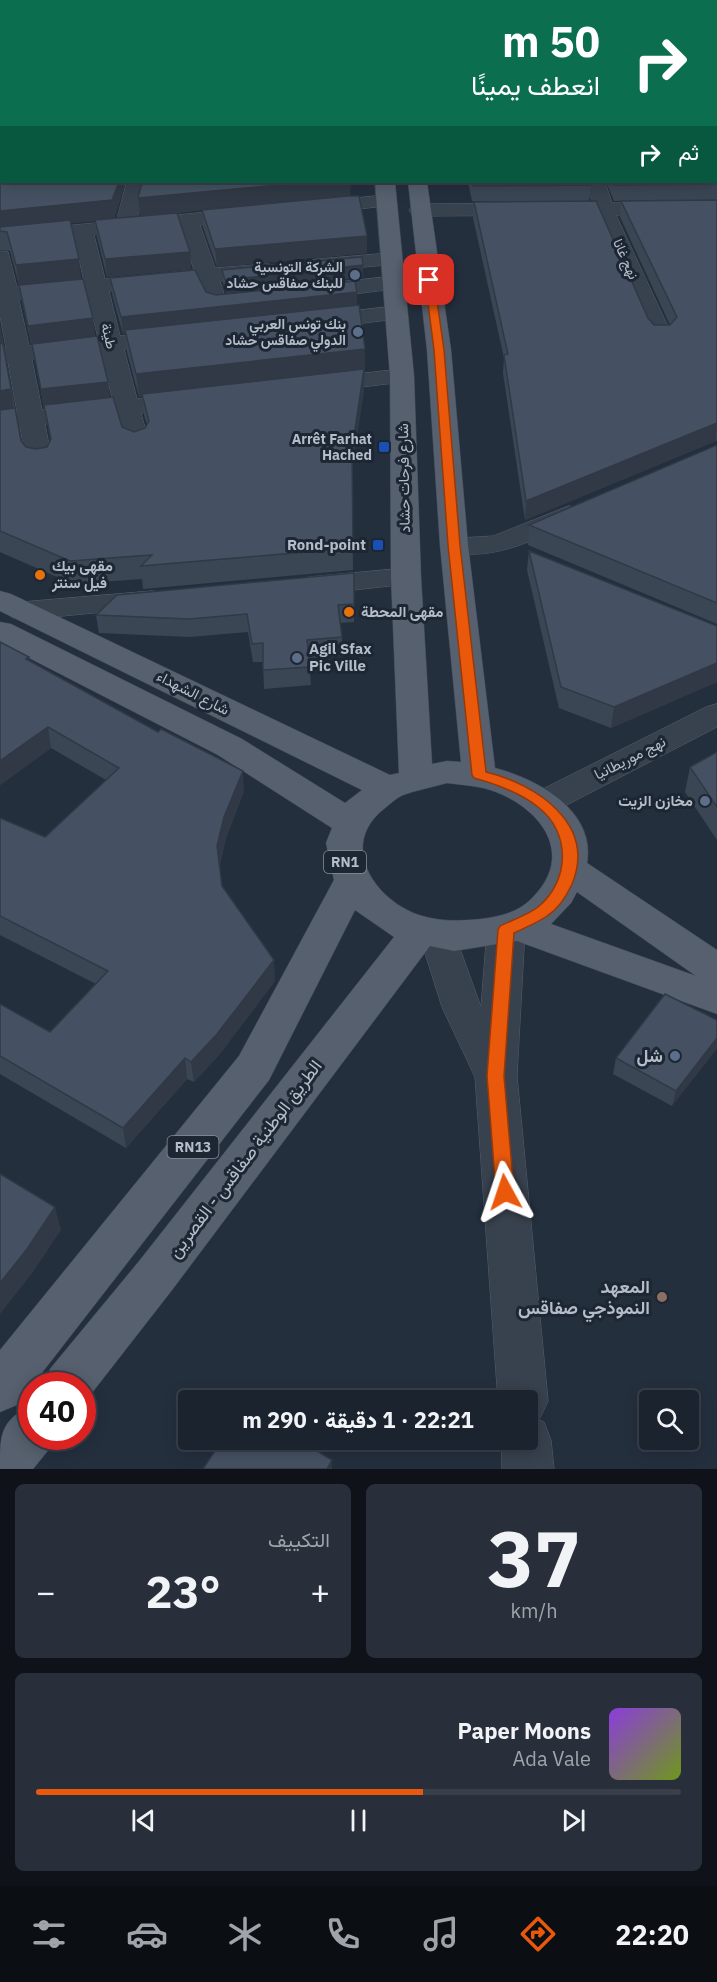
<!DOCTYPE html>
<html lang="ar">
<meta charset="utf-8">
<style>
body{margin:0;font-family:"IBM Plex Sans",Vazirmatn,sans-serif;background:#282f3a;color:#f1f3f6;direction:rtl;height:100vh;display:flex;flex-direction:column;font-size:22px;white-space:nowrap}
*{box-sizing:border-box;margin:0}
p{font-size:20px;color:#a0a4aa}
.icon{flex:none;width:33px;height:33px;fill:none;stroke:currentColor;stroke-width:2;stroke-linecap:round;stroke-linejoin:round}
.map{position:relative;height:1469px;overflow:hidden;direction:ltr}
.side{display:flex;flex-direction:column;gap:15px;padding:15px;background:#0f1319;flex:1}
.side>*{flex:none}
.guide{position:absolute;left:0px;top:0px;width:717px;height:183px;box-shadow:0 3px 15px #0003,0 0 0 2px #39404a;direction:rtl;background:#0b6e4f;color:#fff;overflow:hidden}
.tools{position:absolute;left:639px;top:1390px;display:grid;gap:12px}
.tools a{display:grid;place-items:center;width:60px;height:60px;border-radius:6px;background:#1b232e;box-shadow:0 3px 15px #0003,0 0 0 2px #39404a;font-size:30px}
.speed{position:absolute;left:18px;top:1372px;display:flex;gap:12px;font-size:30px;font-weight:700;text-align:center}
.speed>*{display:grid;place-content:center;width:78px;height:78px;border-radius:50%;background:#1b232e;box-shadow:0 3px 15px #0003,0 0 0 2px #39404a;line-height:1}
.speed .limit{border:9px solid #d22;background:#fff;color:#111}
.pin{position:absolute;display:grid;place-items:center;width:51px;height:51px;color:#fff;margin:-26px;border-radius:12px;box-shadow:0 3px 9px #0006}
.me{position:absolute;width:66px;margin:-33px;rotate:355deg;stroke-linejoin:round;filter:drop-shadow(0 0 4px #0008)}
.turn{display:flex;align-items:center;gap:21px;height:126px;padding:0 18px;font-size:27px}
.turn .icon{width:78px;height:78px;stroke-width:2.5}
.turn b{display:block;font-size:42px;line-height:51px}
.then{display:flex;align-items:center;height:57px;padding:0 18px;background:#0003;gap:12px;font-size:22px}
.big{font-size:45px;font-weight:800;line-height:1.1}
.side .widget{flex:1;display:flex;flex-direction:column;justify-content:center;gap:9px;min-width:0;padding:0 21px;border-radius:9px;background:#282f3a}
.side .dial{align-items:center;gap:0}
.dial b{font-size:78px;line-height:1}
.song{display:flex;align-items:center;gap:18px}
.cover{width:72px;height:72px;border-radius:9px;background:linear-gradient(135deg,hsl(270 70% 55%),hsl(80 70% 35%))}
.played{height:6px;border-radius:3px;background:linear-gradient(90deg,#ea580c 60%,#39404a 60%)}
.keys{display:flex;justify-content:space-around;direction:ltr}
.heat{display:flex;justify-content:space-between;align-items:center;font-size:33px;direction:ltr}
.side .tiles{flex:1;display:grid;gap:15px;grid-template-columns:1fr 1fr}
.widget:last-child{grid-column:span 2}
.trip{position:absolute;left:178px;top:1390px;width:360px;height:60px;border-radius:6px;background:#1b232e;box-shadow:0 3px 15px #0003,0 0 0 2px #39404a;font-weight:800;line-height:60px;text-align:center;direction:rtl}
.menu{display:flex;height:96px;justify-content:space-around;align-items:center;background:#0b0e12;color:#a0a4aa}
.menu .icon{width:42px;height:42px}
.menu .on{color:#ea580c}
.menu b{font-size:27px;color:#f1f3f6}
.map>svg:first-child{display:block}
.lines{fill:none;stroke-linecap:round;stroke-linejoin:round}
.minor-casing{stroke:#565f6c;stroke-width:1}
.major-casing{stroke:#414a57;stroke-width:1}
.minor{fill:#38414e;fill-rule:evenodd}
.major{fill:#56606e;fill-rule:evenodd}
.wall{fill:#3b4654}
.shaded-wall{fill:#303945}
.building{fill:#455162;stroke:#303945;stroke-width:1.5}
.route{fill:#ea580c;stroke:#983908;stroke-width:1.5}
.service-dot{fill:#5c6f8a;stroke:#1d2633;stroke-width:2}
.transit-dot{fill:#1a4fb4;stroke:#1d2633;stroke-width:2}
.food-dot{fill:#e8710a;stroke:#1d2633;stroke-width:2}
.education-dot{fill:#8d6e63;stroke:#1d2633;stroke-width:2}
.labels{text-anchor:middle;stroke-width:6;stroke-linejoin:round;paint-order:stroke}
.far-street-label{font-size:14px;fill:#b4bcc9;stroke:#1d2633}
.far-poi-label{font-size:14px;font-weight:bold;fill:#b4bcc9;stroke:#1d2633;text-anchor:end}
.shield{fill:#1d2633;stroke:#878f9c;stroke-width:1.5}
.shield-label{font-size:14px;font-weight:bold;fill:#b4bcc9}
.street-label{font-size:15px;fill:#b4bcc9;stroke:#1d2633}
.poi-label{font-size:15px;font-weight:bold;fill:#b4bcc9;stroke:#1d2633;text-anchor:start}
.near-poi-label{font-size:18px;font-weight:bold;fill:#b4bcc9;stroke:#1d2633;text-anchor:end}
.near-street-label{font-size:18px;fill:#b4bcc9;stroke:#1d2633}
</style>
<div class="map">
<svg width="717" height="1469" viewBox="0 0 717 1469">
<rect width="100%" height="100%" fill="#242f3e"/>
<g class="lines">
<!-- minor casing -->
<g class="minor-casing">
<g id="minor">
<polygon points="177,0 191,0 192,2 176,2"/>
<polygon points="586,0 616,0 585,2"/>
<polygon points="0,2 2,2 0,16"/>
<path d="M127,182H146L137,219L247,208L254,210L257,214L254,218L200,225L215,268L267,264L275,265L278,270L275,275L267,276L220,281L224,294L221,299H205L198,283L109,291L120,336L171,330L179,332L183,337L179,342L124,349L137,399L189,393L198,395L201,400L198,405L141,413L145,428L141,433L132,436L123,433L116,416L45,424L52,461L48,467L39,469L30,467L26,461L20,427L0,430V414L17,412L8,362L0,363V349L6,348L0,316V251L8,252L17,287L84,281L74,237L0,244V232L116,221ZM180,227L194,270L105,279L94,235ZM87,293L98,338L29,346L19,300ZM101,352L113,401L42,410L32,360Z"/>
<polygon points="587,182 605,182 612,203 717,202 717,214 616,215 672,335 668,340 652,340 648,335 596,215 419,216 412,214 409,210 412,206 419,204 592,203"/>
<polygon points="386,195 393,197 396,201 393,205 316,214 309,212 306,208 309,204 316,202"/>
<polygon points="390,253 398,254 401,259 398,264 318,271 310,270 307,265 310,260 318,259"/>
<polygon points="394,276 402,278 405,283 402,288 312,299 304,297 301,292 304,287 312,285"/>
<polygon points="396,306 404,308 407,313 404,318 315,329 307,327 304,322 307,317 315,315"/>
<polygon points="402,369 411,371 414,376 411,381 320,392 311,390 308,385 311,380 320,378"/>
<path d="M569,506L579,508L583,514L579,520C535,539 493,563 444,551L440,545L444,539L493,536Z"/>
<polygon points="406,568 416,571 421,577 416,583 309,595 299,592 294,586 299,580 309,577"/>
<polygon points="153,591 164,594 168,600 164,606 22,620 11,617 7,611 11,605 22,602"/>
<polygon points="717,704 717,727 555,811 543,815 531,811 526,803 531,795 706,707"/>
<polygon points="506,916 519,920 525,930 517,1076 548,1401 540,1418 537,1419 544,1422 551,1440 554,1469 502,1469 501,1440 528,1440 528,1401 498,1401 475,1077 442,1007 419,934 425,924 438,920 451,924 481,1007 487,930 493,920"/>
</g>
</g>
<!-- major casing -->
<g class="major-casing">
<g id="major">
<polygon points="376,0 390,0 391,2 376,2"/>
<path d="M375,182H395L414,376L421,577L432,764L447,761L461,762L440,545L427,350L408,182H427L451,350L468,545L495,768C537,779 596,810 587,863L717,950V1014L517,941L454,951L430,946L172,1290L84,1403L82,1386H43L50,1369L140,1260L394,937L355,910L269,1080L17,1405L0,1412V1350L239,1056L334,880L326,843L332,828L218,755L0,643V622L11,624L242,739L345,803L362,790L0,611V591L11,594L390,775L399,773L391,577L390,376ZM447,783C463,785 481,786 496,792C542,810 574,854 534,896C520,912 502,916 481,919C460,921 440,922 419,915C373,899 338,844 385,808C390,804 396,798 403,795C417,790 433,787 447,783ZM577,892L696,976L551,924L571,903Z"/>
<path d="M32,1405V1437H54L50,1448L33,1469H0C0,1434 0,1421 32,1405Z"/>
</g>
</g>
<!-- minor -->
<use href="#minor" class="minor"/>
<!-- major -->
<use href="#major" class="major"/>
</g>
<!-- wall -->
<g class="wall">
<polygon points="716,6 717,6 717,200 614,201 606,182 716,182"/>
<polygon points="0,38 2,38 2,182 126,182 114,218 140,216 138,198 350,196 367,253 217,267 203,227 202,210 177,213 190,252 191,269 107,277 97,237 95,221 70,223 81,279 95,336 31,344 22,302 19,285 10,251 0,250"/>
<polygon points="468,182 590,182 591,185 589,201 472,201"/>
<polygon points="717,200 717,441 716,441 525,520 503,373 504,358 473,218 474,202 648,318 654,325 670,325 620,217 621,201"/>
<polygon points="363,265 363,277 226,293 223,283 222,270"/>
<polygon points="110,278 206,292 216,295 357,292 357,305 365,371 364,371 364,390 352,469 353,570 143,589 142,579 73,584 0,552 0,326 21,441 26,447 36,449 47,447 50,440 45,407 44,408 32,344 108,382 110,398 122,427 134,432 145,428 147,425 144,415 142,396 139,397 127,352 125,333 123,334 112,294"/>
<polygon points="717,445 717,624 528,545 529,525"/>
<polygon points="529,551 717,626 717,682 611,728 559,708 527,570"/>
<polygon points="354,573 354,622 340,623 342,637 342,656 309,658 311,685 264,689 263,662 253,662 248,632 190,637 99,633 96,615"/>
<polygon points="0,642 244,791 226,838 220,864 222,886 275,981 219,1055 194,1082 187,1079 126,1148 0,1074 0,1004 50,1032 96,984 0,935 0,818 45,837 106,780 51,748 0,785"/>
<polygon points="717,752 717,840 685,792 690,767"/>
<polygon points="717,1020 672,1106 613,1074 616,1058"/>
</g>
<!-- shaded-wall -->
<g class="shaded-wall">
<polygon points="119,182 126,182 114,219 0,230 0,211"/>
<polygon points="311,182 351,182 350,196 140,216 138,198"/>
<polygon points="367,236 367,253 217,267 215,249"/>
<polygon points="190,252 191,269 107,277 105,259"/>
<polygon points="79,259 81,279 19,285 16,265"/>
<polygon points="363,265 363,277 226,293 225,280"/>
<polygon points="357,292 357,308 125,330 125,333 123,334 121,317"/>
<polygon points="93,318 95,336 31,344 28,326"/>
<polygon points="0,326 3,346 0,348"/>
<polygon points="365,349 364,390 352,471 352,449 363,371 139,397 136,374"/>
<polygon points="108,382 110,400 44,408 41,389"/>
<polygon points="11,389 14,410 0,412 0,391"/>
<polygon points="717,423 716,441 525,520 526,501"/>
<polygon points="717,663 717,682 611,728 614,707"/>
<polygon points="48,727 51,748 0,785 0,761"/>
<polygon points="243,771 244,791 226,838 219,867 217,846 224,817"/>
<polygon points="274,960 275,981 219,1055 194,1082 191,1062"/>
<polygon points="717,1038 717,1049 672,1106 676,1091"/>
<polygon points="185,1058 187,1079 126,1148 123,1128"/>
<polygon points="55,1207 61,1230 33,1272 0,1314 0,1283"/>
<polygon points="332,1460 332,1469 327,1469"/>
</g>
<!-- building -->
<g class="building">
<polygon points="195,0 342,0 343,2 195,2"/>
<polygon points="432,0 590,0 592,2 433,2"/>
<polygon points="716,6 717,6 717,72 716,79 717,79 717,184 615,185 614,182 716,182"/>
<rect x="0" y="38" width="2" height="29"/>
<polygon points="2,73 2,125 0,125 0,79 1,79"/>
<polygon points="2,128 2,182 119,182 112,200 0,211 0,139 1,139"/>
<polygon points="142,182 311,182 138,198"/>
<polygon points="472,182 590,182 591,185 473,186"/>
<polygon points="348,196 359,196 367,236 215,249 202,210"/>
<polygon points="717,200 717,423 526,501 504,355 508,354 474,202 596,201 648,318 654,325 670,325 677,317 621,201"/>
<polygon points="177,213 190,252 105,259 95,220"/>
<polygon points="70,220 79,259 16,265 7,232 0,231 0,227"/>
<polygon points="362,257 363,265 225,280 222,270"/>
<polygon points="195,270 206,292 216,295 355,281 357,292 121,317 110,278"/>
<polygon points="83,279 93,318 28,326 19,285"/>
<polygon points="359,305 365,349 136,374 125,330"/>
<polygon points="97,336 108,382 41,389 32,344"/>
<polygon points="0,343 3,344 11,389 0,391"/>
<polygon points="364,369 352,449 353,548 141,566 152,555 70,561 0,531 0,410 15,408 21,441 26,447 36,449 47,447 51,439 44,405 113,397 122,427 134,432 145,428 149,421 142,394"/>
<polygon points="717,445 717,603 529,525"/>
<polygon points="529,551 717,626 717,663 614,707 561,687"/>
<polygon points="354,573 354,604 338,605 342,637 307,640 310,667 263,670 263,643 252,644 247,614 189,619 96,615 117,595"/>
<polygon points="0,642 29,657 26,659 158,732 161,729 243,771 224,817 217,846 222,886 274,960 217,1034 191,1062 185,1058 123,1128 0,1056 0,1004 50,1032 108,971 0,916 0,818 45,837 119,768 48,727 0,761"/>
<polygon points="717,752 717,807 690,767"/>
<polygon points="665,994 717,1020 717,1038 676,1091 616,1058"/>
<polygon points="0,1174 55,1207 27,1249 0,1283"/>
<polygon points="222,1440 299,1440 332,1460 327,1469 203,1469"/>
</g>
<!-- route -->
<path class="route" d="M429,277L434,280L444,350L460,545L486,772C536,784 597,824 572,884C567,895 558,909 547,916C537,923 524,928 514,933L504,1076L514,1192L512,1198L505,1200L499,1198L496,1192L487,1076L498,930L500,926C512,920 528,915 538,907C570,881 571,832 538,807C519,792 496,784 474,778L472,775L448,545L434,350L425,280Z"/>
<!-- markers -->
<g class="service-dot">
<circle cx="355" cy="275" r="6"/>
<circle cx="358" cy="332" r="6"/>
<circle cx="297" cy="658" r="6"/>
<circle cx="705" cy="801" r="6"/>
<circle cx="675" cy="1056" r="6"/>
</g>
<g class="transit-dot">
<rect x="378" y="441" width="12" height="12" rx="3"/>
<rect x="372" y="539" width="12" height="12" rx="3"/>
</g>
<g class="food-dot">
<circle cx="40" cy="575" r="6"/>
<circle cx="349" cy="612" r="6"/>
</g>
<circle class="education-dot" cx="662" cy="1297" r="6"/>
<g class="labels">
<!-- far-street labels -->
<g class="far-street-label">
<text transform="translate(626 259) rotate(66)" y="5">نهج غانا</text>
<text transform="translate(109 336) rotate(76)" y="5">طينة</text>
</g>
<!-- far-poi labels -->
<g class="far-poi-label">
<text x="343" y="272">الشركة التونسية<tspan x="343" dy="16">للبنك صفاقس حشاد</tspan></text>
<text x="346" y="329">بنك تونس العربي<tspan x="346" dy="16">الدولي صفاقس حشاد</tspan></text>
<text x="372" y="444">Arrêt Farhat<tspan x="372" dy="16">Hached</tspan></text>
</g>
<!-- shield labels -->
<g class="shield">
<rect x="324" y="851" width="42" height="22" rx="4.5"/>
<rect x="167.5" y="1136" width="51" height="22" rx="4.5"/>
</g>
<g class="shield-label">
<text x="345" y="867">RN1</text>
<text x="193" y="1152">RN13</text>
</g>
<!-- street labels -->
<g class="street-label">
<text transform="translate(404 478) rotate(-91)" y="5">شارع فرحات حشاد</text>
<text transform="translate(193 693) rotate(27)" y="5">شارع الشهداء</text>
<text transform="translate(630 758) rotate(-27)" y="5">نهج موريطانيا</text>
</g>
<!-- poi labels -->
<g class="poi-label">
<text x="366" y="550" text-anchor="end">Rond-point</text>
<text x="52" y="571">مقهى بيك<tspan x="52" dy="17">فيل سنتر</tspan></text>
<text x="361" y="617">مقهى المحطة</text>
<text x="309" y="654">Agil Sfax<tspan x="309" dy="17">Pic Ville</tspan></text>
<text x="693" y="806" text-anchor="end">مخازن الزيت</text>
</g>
<!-- near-poi labels -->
<g class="near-poi-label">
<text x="663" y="1062">شل</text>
<text x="650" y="1293">المعهد<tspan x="650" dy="21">النموذجي صفاقس</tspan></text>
</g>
<!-- near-street labels -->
<g class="near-street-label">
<text transform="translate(245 1159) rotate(-53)" y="6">الطريق الوطنية صفاقس - القصرين</text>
</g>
</g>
</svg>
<div class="tools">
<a><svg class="icon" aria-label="search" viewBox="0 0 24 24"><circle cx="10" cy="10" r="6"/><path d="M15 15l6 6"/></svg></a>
</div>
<div class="speed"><div class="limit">40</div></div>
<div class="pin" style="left:429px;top:280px;background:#d93025"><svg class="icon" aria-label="arrive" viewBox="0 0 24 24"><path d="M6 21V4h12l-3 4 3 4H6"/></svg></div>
<svg class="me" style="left:505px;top:1192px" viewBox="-20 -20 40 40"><path d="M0-17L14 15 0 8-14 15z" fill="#ea580c" stroke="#fff" stroke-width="4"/></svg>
<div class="trip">22:21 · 1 دقيقة · 290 m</div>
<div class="guide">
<div class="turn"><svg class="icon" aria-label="right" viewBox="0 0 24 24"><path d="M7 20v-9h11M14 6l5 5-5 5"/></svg><div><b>50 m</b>انعطف يمينًا</div></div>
<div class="then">ثم<svg class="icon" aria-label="right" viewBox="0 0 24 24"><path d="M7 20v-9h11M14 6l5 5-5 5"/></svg></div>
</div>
</div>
<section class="side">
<div class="tiles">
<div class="widget dial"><b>37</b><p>km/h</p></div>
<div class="widget"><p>التكييف</p>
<div class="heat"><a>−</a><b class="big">23°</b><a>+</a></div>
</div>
<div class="widget">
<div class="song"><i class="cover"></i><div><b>Paper Moons</b><p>Ada Vale</p></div></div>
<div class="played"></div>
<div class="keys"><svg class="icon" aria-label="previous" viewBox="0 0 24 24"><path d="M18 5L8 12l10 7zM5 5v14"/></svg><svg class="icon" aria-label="pause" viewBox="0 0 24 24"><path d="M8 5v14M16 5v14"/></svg><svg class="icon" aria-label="next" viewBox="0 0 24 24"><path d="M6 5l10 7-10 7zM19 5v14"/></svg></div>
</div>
</div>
</section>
<nav class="menu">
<b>22:20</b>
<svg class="icon on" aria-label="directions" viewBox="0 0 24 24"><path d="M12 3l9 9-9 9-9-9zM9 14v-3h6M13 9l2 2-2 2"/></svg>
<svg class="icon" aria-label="music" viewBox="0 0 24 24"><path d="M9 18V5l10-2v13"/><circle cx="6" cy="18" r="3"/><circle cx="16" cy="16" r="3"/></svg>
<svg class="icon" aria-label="phone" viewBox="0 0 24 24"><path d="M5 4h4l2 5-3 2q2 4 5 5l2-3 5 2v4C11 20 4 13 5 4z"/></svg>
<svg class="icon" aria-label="climate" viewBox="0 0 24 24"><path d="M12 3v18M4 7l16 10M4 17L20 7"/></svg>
<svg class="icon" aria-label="car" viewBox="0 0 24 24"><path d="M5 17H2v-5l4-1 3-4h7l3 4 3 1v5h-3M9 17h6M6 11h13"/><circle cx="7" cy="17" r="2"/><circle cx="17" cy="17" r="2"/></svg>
<svg class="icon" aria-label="filters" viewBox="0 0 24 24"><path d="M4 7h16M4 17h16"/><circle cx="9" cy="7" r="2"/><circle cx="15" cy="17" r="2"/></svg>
</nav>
